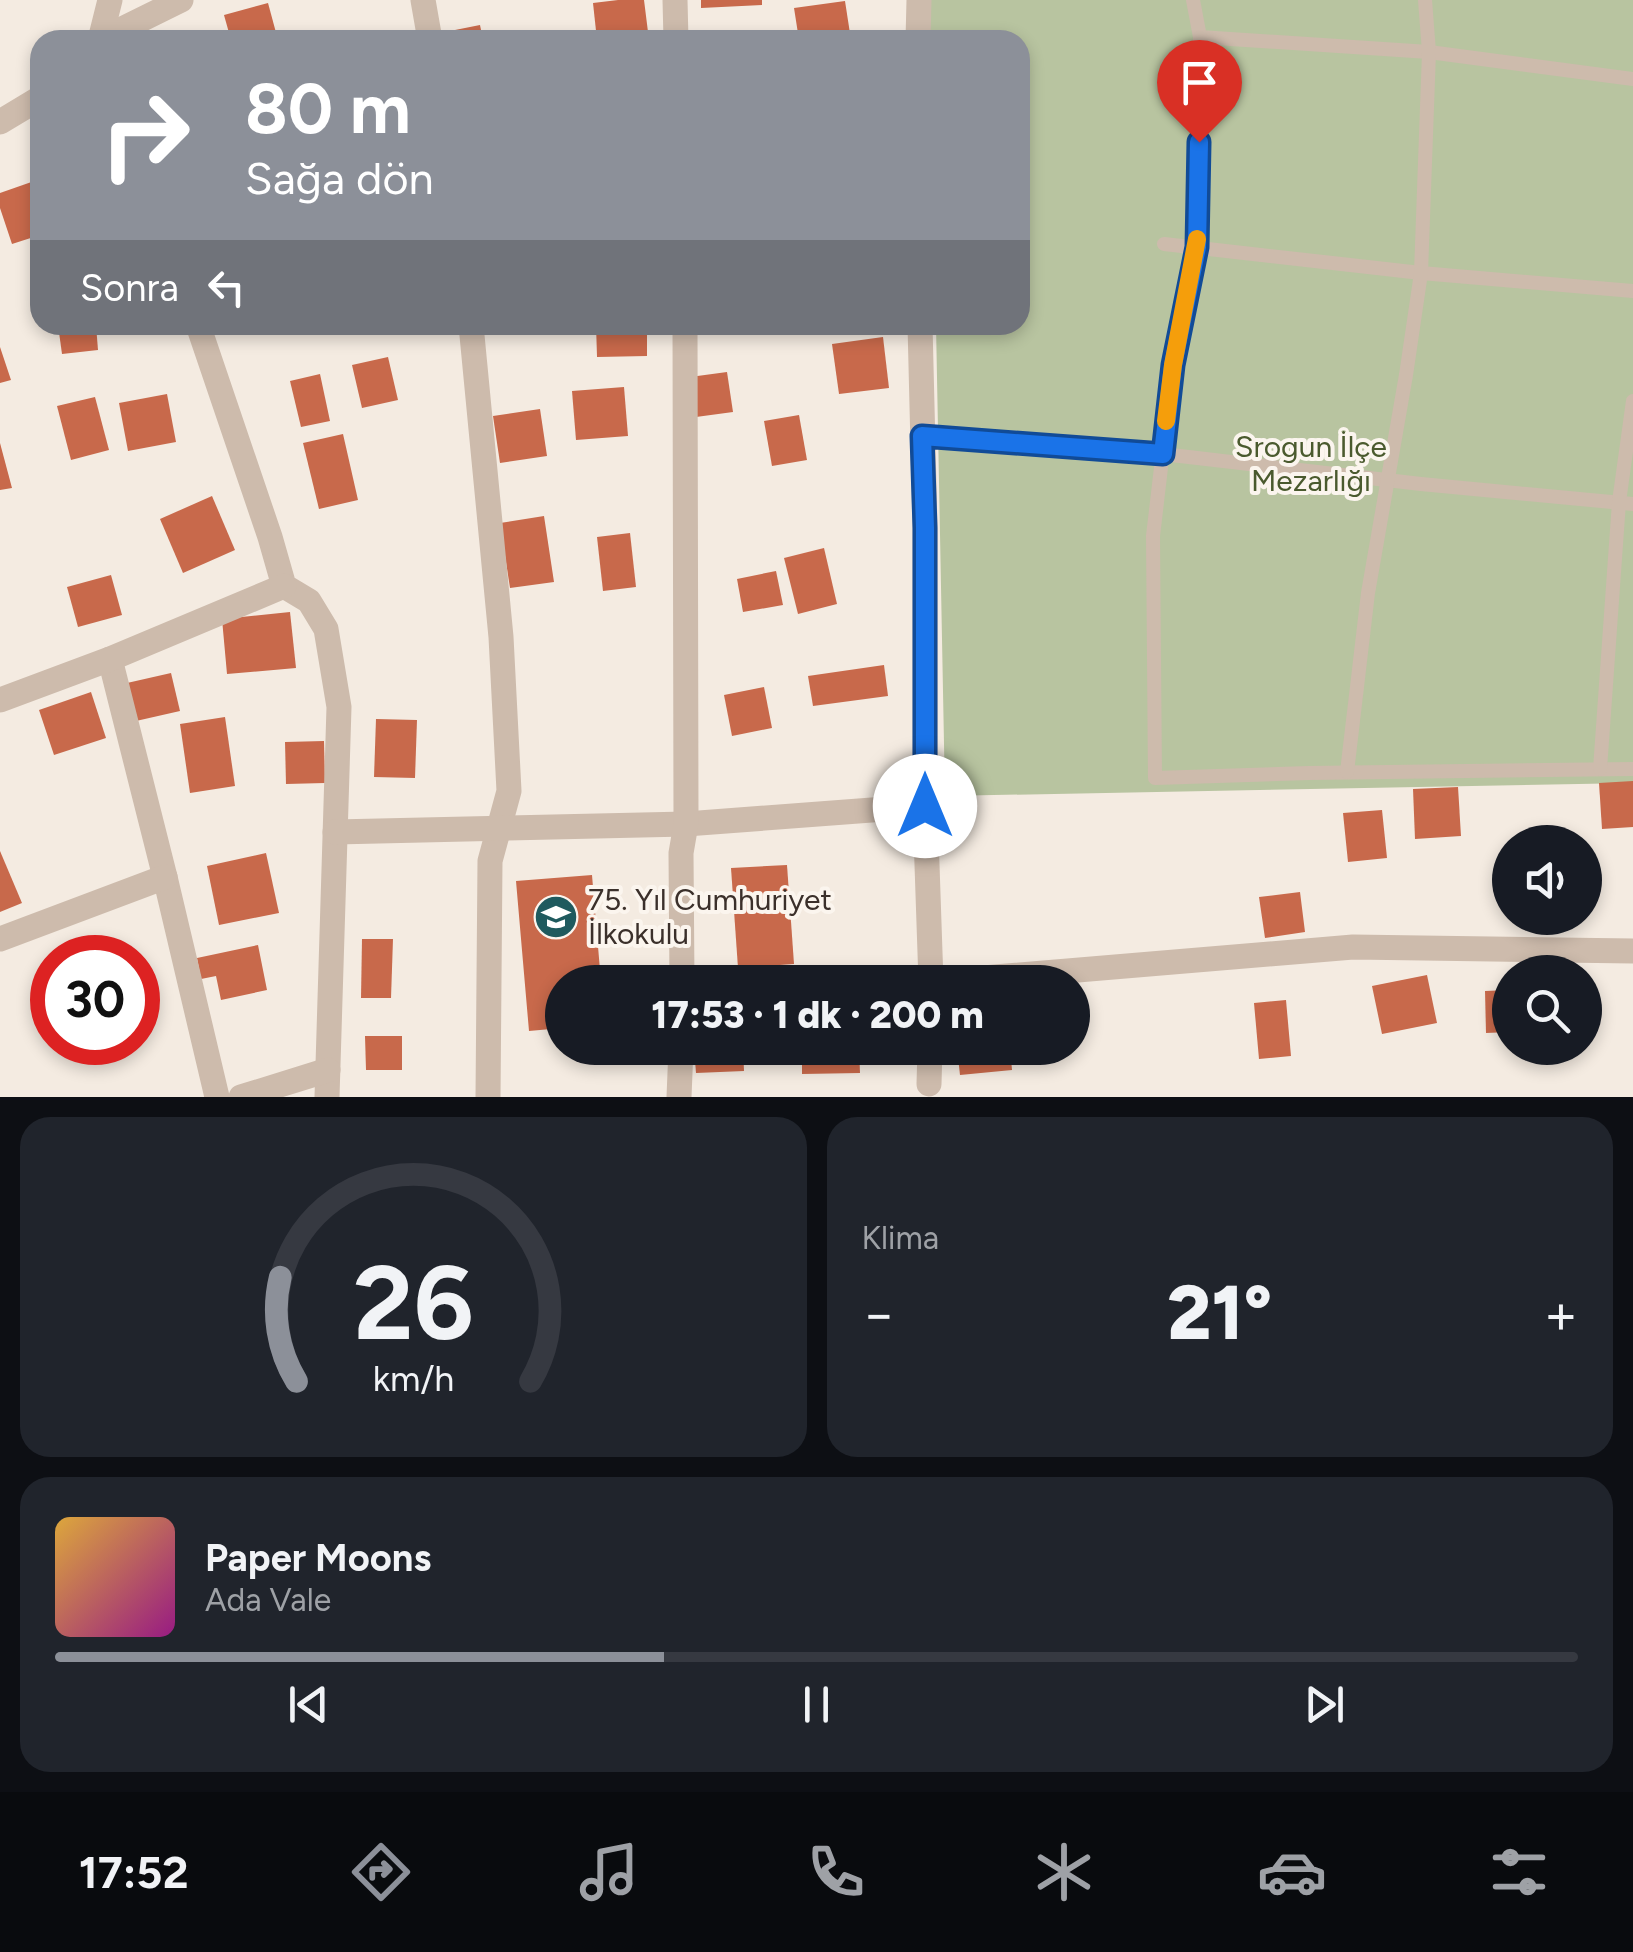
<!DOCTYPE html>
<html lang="tr">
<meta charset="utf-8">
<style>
body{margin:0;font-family:Figtree,sans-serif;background:#20242c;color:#f1f3f6;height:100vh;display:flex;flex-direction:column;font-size:38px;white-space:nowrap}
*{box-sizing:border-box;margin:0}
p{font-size:32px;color:#9ea1a6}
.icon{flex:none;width:55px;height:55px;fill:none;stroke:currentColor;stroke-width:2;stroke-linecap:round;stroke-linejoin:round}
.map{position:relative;height:1097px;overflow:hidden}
.side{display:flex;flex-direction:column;gap:20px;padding:20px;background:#0d0f14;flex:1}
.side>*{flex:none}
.banner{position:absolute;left:30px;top:30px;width:1000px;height:305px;border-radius:30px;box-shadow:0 5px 15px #0003;background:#8c9099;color:#fff;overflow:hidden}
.fabs{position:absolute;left:1492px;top:825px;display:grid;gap:20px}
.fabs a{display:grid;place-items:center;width:110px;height:110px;border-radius:50%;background:#171b24;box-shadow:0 5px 15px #0003;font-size:50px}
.speed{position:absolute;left:30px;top:935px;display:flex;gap:20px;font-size:50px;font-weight:700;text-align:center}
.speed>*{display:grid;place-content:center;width:130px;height:130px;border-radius:50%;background:#171b24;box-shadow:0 5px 15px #0003;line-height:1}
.speed .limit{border:15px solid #d22;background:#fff;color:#111}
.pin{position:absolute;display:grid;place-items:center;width:85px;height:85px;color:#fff;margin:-102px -42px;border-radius:50% 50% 50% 0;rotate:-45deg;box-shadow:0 0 10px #0007}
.pin .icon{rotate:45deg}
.me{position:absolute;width:110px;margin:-55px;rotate:0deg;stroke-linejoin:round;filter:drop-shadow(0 0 8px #0008)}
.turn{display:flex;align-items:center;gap:35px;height:210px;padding:0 50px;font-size:45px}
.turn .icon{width:130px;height:130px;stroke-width:2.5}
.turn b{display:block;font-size:70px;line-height:85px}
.then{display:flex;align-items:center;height:95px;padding:0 50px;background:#0003;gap:20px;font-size:38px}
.big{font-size:75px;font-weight:800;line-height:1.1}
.side .card{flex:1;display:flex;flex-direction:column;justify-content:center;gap:15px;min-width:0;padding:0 35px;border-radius:30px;background:#20242c}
.side .dial{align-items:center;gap:0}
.dial svg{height:260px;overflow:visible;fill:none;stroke:#363941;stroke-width:7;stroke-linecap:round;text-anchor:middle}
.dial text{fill:#f1f3f6;stroke:none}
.song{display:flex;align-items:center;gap:30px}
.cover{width:120px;height:120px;border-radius:15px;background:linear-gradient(135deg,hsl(40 70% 55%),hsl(310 70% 35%))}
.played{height:10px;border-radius:5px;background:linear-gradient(90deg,#8c9099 40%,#363941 40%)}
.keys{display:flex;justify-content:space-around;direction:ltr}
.heat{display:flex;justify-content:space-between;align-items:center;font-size:55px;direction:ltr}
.side .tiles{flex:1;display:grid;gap:20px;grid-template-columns:1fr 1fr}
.card:last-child{grid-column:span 2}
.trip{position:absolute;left:545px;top:965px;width:545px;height:100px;border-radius:50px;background:#171b24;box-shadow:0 5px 15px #0003;font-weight:800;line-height:100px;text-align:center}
.tab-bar{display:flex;height:160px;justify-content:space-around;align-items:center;background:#090b0e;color:#9ea1a6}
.tab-bar .icon{width:70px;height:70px}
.tab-bar .current{color:#8c9099}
.tab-bar b{font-size:45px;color:#f1f3f6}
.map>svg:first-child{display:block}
.green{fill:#b8c4a0}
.building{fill:#c8694b}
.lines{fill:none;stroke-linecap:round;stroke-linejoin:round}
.service{stroke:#cdbbac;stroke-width:14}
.minor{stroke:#cdbbac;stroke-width:25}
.tertiary{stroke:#cdbbac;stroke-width:25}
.route-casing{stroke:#114b97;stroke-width:25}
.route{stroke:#1a73e8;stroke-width:18}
.slow{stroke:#f59e0b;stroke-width:18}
.labels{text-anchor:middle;stroke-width:8;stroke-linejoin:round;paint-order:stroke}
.park-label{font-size:30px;fill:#4a5a2e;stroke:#fbf5ee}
.poi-label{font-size:30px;fill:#3b302b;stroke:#fbf5ee;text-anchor:start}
</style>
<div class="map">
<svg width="1633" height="1097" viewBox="0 0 1633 1097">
<rect width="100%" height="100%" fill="#f4ebe1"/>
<!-- green -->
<polygon class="green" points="930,0 1633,0 1633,783 945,796 936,325 1020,325 1020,40 930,40"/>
<!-- building -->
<g class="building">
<polygon points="618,0 644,0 649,40 597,40 593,3"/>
<polygon points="701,0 762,0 762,5 701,8"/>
<polygon points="845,1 851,40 799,40 794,8"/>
<polygon points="268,3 278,40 231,40 224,15"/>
<polygon points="480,25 483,40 437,40 435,34"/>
<polygon points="40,179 40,235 12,244 0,208 0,193"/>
<polygon points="58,325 96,325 98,350 62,354"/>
<polygon points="596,325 647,325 647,356 597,357"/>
<polygon points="883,337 889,388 839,394 832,344"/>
<polygon points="0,347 11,380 0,383"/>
<polygon points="388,357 398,400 362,408 352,365"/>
<polygon points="727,372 733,412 696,417 690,377"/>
<polygon points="320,374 330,421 301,427 290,381"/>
<polygon points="624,387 628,436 576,440 572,391"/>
<polygon points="167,394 176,442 128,451 119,403"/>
<polygon points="95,397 109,450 71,460 57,406"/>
<polygon points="540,409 547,456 500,463 493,416"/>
<polygon points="799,415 807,460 772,466 764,421"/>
<polygon points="343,434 358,500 319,509 303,443"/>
<polygon points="0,443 12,488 0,490"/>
<polygon points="212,496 235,550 183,573 160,519"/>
<polygon points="544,516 554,582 510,588 500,523"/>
<polygon points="630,533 636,587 603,591 597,537"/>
<polygon points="824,548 837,604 798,614 784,558"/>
<polygon points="776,571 783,605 743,612 737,579"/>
<polygon points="111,575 122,615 78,627 67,587"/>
<polygon points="290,612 296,668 227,674 222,619"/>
<polygon points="884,665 888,696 813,706 808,676"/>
<polygon points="171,673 180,711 136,721 127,683"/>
<polygon points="764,687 772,728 732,736 724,695"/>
<polygon points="91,692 106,738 54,755 39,710"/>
<polygon points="225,717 235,786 190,793 180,724"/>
<polygon points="376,719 417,720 415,778 374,777"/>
<polygon points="324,741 325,783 286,784 285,742"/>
<polygon points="1633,781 1633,827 1602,829 1599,783"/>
<polygon points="1458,787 1461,836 1415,839 1413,789"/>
<polygon points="1382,810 1387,858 1348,862 1343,813"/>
<polygon points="0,851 22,903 0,912"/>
<polygon points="266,853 279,913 219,925 207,866"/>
<polygon points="787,865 794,964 738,968 731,868"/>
<polygon points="592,875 601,982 562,982 562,1028 529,1031 516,881"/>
<polygon points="1300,892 1305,932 1265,938 1259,897"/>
<polygon points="362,939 393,939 391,998 361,998"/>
<polygon points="258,945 267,990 221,1000 216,976 201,979 197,958"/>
<polygon points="143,960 150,998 138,1000 138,961"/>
<polygon points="1427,975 1437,1023 1382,1034 1372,986"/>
<polygon points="1510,990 1510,1032 1486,1033 1485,991"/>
<polygon points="1286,1000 1291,1056 1259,1059 1254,1003"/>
<polygon points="365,1036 402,1036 402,1070 366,1070"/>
<polygon points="694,1048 743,1048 744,1071 696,1073"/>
<polygon points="802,1048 859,1048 860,1073 802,1074"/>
<polygon points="957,1048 1010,1048 1012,1070 960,1075"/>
</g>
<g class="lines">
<!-- service -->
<g class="service">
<polyline points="1193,0 1200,37 1429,52 1633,79"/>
<polyline points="1200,37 1197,247 1173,365 1153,536 1155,778 1309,773 1633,769"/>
<polyline points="1164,244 1421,273 1633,291"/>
<polyline points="922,436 1163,454 1421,484 1633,504"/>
<polyline points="1600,769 1619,502 1633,401"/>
<polyline points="1347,772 1368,593 1406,375 1421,273 1429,52 1425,0"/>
</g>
<!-- minor -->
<g class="minor">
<polyline points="423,0 430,40"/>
<polyline points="675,0 676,40"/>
<polyline points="100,40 181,0"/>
<polyline points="918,40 919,0"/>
<polyline points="198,325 270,537 284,586 309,601 326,629 339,707 327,1097"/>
<polyline points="471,325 501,637 509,791 490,861 488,1097"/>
<polyline points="920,325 925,527 925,806 931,982"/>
<polyline points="110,659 165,877 217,1097"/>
<polyline points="0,700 110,659 284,586"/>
<polyline points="335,832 686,824 925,806"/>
<polyline points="0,939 165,877"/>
<polyline points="682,982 681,853 686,824 685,325"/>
<polyline points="935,982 1353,947 1633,951"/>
<polyline points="929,1084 930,1048"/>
<polyline points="241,1097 328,1070"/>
<polyline points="679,1097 681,1048"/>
</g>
<!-- tertiary -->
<g class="tertiary">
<polyline points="100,40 110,0"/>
<polyline points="0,122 40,98"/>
</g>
</g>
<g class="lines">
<!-- route casing -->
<g class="route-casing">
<polyline id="route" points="925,806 925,528 922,436 1163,454 1173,365 1197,247 1199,142"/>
</g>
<!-- route -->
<use href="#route" class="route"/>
<!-- slow -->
<polyline class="slow" points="1166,421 1173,365 1197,239"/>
</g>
<!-- icons -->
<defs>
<g id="school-disc" transform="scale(2.25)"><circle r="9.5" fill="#1f5a5e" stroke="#fbf5ee"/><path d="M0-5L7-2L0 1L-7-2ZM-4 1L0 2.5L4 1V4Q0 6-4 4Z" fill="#fff"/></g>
</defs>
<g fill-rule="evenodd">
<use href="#school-disc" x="556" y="917"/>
</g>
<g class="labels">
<!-- park labels -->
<g class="park-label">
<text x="1311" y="457">Srogun İlçe<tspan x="1311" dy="34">Mezarlığı</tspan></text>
</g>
<!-- poi labels -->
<g class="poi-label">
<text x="588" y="910">75. Yıl Cumhuriyet<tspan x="588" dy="34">İlkokulu</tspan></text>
</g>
</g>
</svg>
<div class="fabs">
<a><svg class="icon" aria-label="sound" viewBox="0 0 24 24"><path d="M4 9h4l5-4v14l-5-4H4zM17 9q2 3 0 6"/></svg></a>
<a><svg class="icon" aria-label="search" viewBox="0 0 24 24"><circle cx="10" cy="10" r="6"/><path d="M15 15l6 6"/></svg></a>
</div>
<div class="speed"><div class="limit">30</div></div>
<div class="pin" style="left:1199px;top:142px;background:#d93025"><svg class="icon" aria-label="arrive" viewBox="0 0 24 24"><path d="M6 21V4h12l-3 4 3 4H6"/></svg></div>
<svg class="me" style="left:925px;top:806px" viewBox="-20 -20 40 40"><circle r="19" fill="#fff"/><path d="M0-13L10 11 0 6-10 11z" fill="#1a73e8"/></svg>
<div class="trip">17:53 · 1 dk · 200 m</div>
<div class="banner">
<div class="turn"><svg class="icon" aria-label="right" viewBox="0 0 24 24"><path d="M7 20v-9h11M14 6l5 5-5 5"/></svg><div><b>80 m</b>Sağa dön</div></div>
<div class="then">Sonra<svg class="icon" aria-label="left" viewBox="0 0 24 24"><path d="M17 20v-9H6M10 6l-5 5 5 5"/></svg></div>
</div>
</div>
<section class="side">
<div class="tiles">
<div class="card dial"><svg viewBox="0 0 100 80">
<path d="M14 69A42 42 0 1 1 86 69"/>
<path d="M14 69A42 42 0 0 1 9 37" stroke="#8c9099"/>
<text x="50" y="56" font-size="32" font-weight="700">26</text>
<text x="50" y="72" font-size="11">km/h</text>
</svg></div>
<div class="card"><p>Klima</p>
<div class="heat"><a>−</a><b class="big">21°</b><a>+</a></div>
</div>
<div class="card">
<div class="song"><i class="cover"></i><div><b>Paper Moons</b><p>Ada Vale</p></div></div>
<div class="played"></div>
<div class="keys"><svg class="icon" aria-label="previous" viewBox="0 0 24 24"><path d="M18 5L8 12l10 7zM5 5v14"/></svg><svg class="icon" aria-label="pause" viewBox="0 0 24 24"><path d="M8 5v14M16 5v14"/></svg><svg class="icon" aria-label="next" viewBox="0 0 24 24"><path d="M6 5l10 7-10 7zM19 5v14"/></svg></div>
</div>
</div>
</section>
<nav class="tab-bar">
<b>17:52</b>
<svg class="icon current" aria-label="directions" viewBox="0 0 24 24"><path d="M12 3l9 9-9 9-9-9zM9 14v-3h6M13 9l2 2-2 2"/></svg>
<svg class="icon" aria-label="music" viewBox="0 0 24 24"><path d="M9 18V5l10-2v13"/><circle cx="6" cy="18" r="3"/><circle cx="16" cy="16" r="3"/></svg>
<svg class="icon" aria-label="phone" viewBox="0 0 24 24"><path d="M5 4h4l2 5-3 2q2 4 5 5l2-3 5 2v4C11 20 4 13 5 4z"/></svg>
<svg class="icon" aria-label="climate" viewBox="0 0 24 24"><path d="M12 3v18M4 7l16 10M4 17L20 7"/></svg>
<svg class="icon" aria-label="car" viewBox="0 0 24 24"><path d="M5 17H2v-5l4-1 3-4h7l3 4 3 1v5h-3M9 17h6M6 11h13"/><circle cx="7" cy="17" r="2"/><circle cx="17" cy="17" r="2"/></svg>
<svg class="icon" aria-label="filters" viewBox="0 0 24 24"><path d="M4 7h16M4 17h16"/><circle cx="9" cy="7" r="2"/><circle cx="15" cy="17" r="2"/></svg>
</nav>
